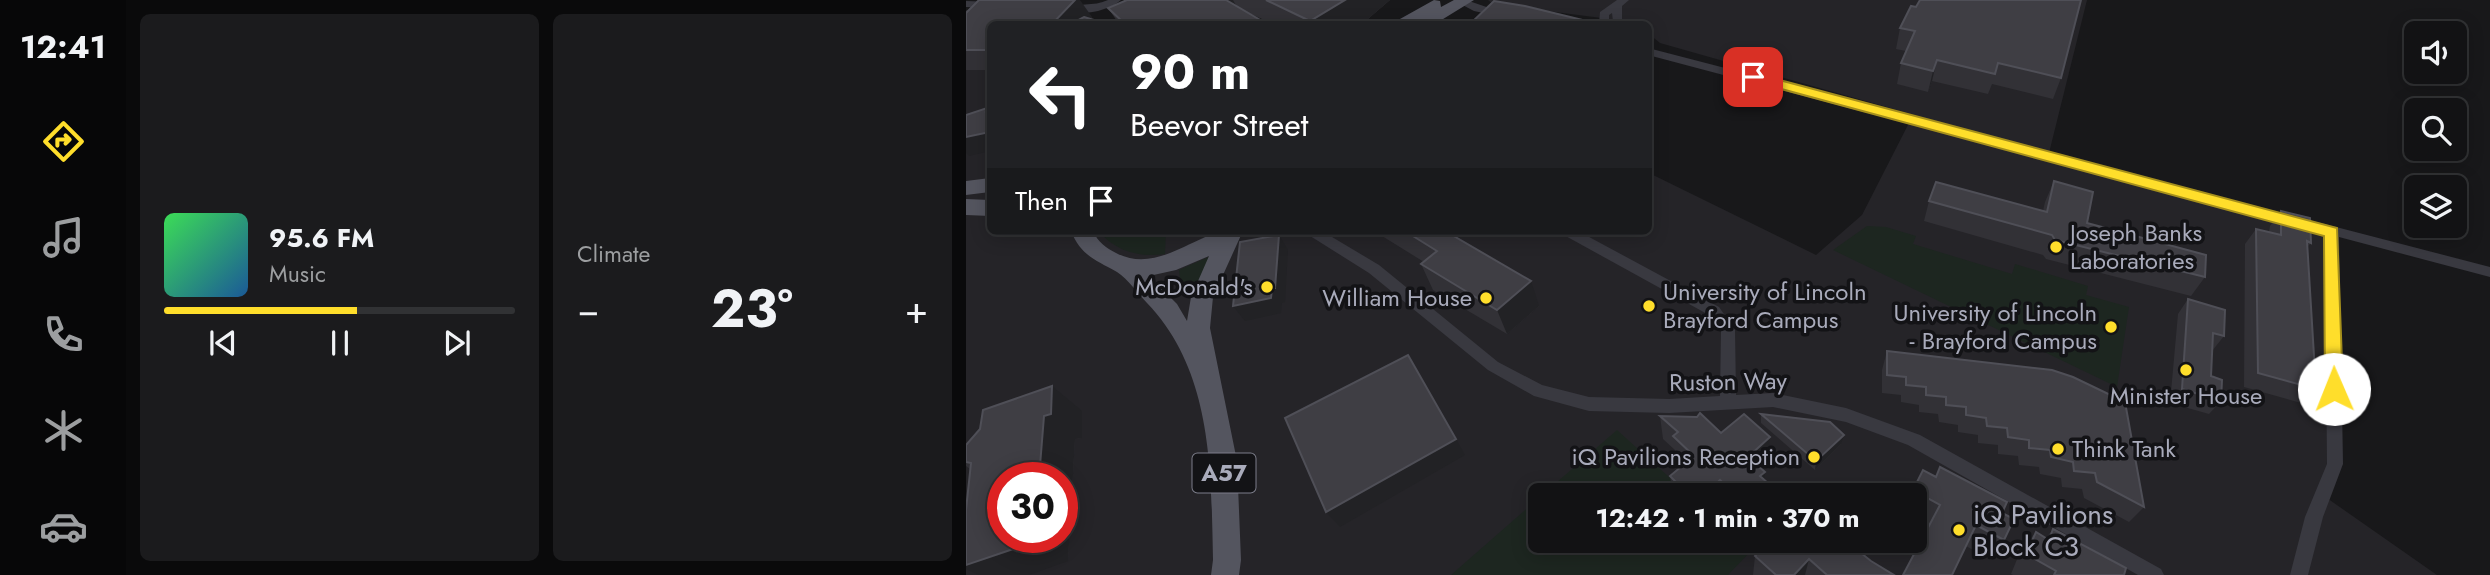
<!DOCTYPE html>
<meta charset="utf-8">
<style>
body{margin:0;font-family:Jost,sans-serif;background:#1b1b1d;color:#f1f3f6;height:100vh;display:flex;flex-direction:column;font-size:26px;white-space:nowrap}
*{box-sizing:border-box;margin:0}
p{font-size:23px;color:#9c9ea0}
.icon{flex:none;width:38px;height:38px;fill:none;stroke:currentColor;stroke-width:2;stroke-linecap:round;stroke-linejoin:round}
.map{position:relative;flex:1;overflow:hidden}
.side{display:flex;flex-direction:column;gap:14px;padding:14px;background:#0a0a0b;width:840px}
.side>*{flex:none}
.hud{position:absolute;left:21px;top:21px;width:665px;height:214px;border-radius:10px;box-shadow:0 4px 18px #0003,0 0 0 2px #313234;background:#202124;color:#fff;overflow:hidden}
.fabs{position:absolute;left:1438px;top:21px;display:grid;gap:14px}
.fabs a{display:grid;place-items:center;width:63px;height:63px;border-radius:10px;background:#121214;box-shadow:0 4px 18px #0003,0 0 0 2px #313234;font-size:35px}
.speed{position:absolute;left:21px;top:462px;display:flex;gap:14px;font-size:35px;font-weight:700;text-align:center}
.speed>*{display:grid;place-content:center;width:91px;height:91px;border-radius:50%;background:#121214;box-shadow:0 4px 18px #0003,0 0 0 2px #313234;line-height:1}
.speed .limit{border:10px solid #d22;background:#fff;color:#111}
.pin{position:absolute;display:grid;place-items:center;width:60px;height:60px;color:#fff;margin:-30px;border-radius:14px;box-shadow:0 4px 10px #0006}
.me{position:absolute;width:77px;margin:-38px;rotate:359deg;stroke-linejoin:round;filter:drop-shadow(0 0 5px #0008)}
.turn{display:flex;align-items:center;gap:24px;height:147px;padding:0 28px;font-size:32px}
.turn .icon{width:91px;height:91px;stroke-width:2.5}
.turn b{display:block;font-size:49px;line-height:60px}
.then{display:flex;align-items:center;height:66px;padding:0 28px;background:#0003;gap:14px;font-size:26px}
.big{font-size:52px;font-weight:700;line-height:1.1}
.side .card{flex:1;display:flex;flex-direction:column;justify-content:center;gap:10px;min-width:0;padding:0 24px;border-radius:10px;background:#1b1b1d}
.song{display:flex;align-items:center;gap:21px}
.cover{width:84px;height:84px;border-radius:10px;background:linear-gradient(135deg,hsl(130 70% 55%),hsl(210 70% 35%))}
.played{height:7px;border-radius:4px;background:linear-gradient(90deg,#ffde2b 55%,#313234 55%)}
.keys{display:flex;justify-content:space-around;direction:ltr}
.heat{display:flex;justify-content:space-between;align-items:center;font-size:38px;direction:ltr}
.side .tiles{flex:1;display:grid;gap:14px;grid-template-columns:repeat(2,1fr)}
.trip{position:absolute;left:562px;top:483px;width:399px;height:70px;border-radius:10px;background:#121214;box-shadow:0 4px 18px #0003,0 0 0 2px #313234;font-weight:700;line-height:70px;text-align:center}
main{display:flex;flex:1;min-height:0}
.menu{display:flex;flex-direction:column;width:126px;justify-content:space-around;align-items:center;background:#070708;color:#9c9ea0}
.menu .icon{width:49px;height:49px}
.menu .on{color:#ffde2b}
.menu b{font-size:32px;color:#f1f3f6}
.map>svg:first-child{display:block}
.built{fill:#252428;fill-rule:evenodd}
.green{fill:#1d2620}
.lines{fill:none;stroke-linecap:round;stroke-linejoin:round}
.street{fill:#393940;fill-rule:evenodd}
.primary{fill:#54555f;fill-rule:evenodd}
.wall{fill:#323136}
.shaded-wall{fill:#222225}
.building{fill:#3f3e44;stroke:#4f4f57;stroke-width:2}
.route{fill:#ffde2b;stroke:#a6901c;stroke-width:2}
.poi-dot{fill:#ffde2b;stroke:#131316;stroke-width:2.5}
.labels{text-anchor:middle;stroke-width:7;stroke-linejoin:round;paint-order:stroke}
.shield{fill:#131316;stroke:#7c7d8a;stroke-width:2}
.shield-label{font-size:23px;font-weight:bold;fill:#a9abbb}
.poi-label{font-size:24px;fill:#a9abbb;stroke:#131316;text-anchor:end}
.street-label{font-size:24px;fill:#a9abbb;stroke:#131316}
.near-poi-label{font-size:28px;fill:#a9abbb;stroke:#131316;text-anchor:start}
</style>
<main>
<nav class="menu">
<b>12:41</b>
<svg class="icon on" aria-label="directions" viewBox="0 0 24 24"><path d="M12 3l9 9-9 9-9-9zM9 14v-3h6M13 9l2 2-2 2"/></svg>
<svg class="icon" aria-label="music" viewBox="0 0 24 24"><path d="M9 18V5l10-2v13"/><circle cx="6" cy="18" r="3"/><circle cx="16" cy="16" r="3"/></svg>
<svg class="icon" aria-label="phone" viewBox="0 0 24 24"><path d="M5 4h4l2 5-3 2q2 4 5 5l2-3 5 2v4C11 20 4 13 5 4z"/></svg>
<svg class="icon" aria-label="climate" viewBox="0 0 24 24"><path d="M12 3v18M4 7l16 10M4 17L20 7"/></svg>
<svg class="icon" aria-label="car" viewBox="0 0 24 24"><path d="M5 17H2v-5l4-1 3-4h7l3 4 3 1v5h-3M9 17h6M6 11h13"/><circle cx="7" cy="17" r="2"/><circle cx="17" cy="17" r="2"/></svg>
</nav>
<section class="side">
<div class="tiles">
<div class="card">
<div class="song"><i class="cover"></i><div><b>95.6 FM</b><p>Music</p></div></div>
<div class="played"></div>
<div class="keys"><svg class="icon" aria-label="previous" viewBox="0 0 24 24"><path d="M18 5L8 12l10 7zM5 5v14"/></svg><svg class="icon" aria-label="pause" viewBox="0 0 24 24"><path d="M8 5v14M16 5v14"/></svg><svg class="icon" aria-label="next" viewBox="0 0 24 24"><path d="M6 5l10 7-10 7zM19 5v14"/></svg></div>
</div>
<div class="card"><p>Climate</p>
<div class="heat"><a>−</a><b class="big">23°</b><a>+</a></div>
</div>
</div>
</section>
<div class="map">
<svg width="1524" height="575" viewBox="0 0 1524 575">
<rect width="100%" height="100%" fill="#18181a"/>
<!-- built -->
<g class="built">
<polygon points="522,0 1121,0 1083,153 694,43 683,34 682,24 527,4"/>
<path d="M0,10L126,17L120,24H24V231H682L683,173L850,255L896,215L945,119L1366,232L1369,464L1358,496L1471,575H0ZM37,478H96V537H37ZM574,495H948V541H574Z"/>
</g>
<!-- green -->
<g class="green">
<polygon points="901,226 920,227 950,236 947,244 1046,274 1049,264 1122,286 1120,295 1163,307 1151,387 867,250"/>
<path d="M132,231H200L199,254C172,258 150,251 132,231Z"/>
<polygon points="247,255 229,290 214,280 213,270"/>
<polygon points="651,430 723,495 576,495"/>
<polygon points="574,497 574,541 774,541 785,551 762,575 485,575"/>
</g>
<g class="lines">
<!-- street -->
<g class="street">
<path d="M142,0H155C142,11 113,18 98,9C110,2 128,7 142,0Z"/>
<polygon points="487,0 500,0 541,14 536,17 508,11"/>
<polygon points="651,0 663,0 656,6 656,24 644,24 647,21 646,13 643,15 643,24 633,24 634,12"/>
<polygon points="0,1 27,2 32,5 27,8 0,7"/>
<polygon points="682,48 1524,267 1524,277 1373,237 1377,464 1357,517 1342,575 1324,575 1339,517 1361,464 1359,234 682,55"/>
<polygon points="339,231 356,231 413,265 532,362 576,385 623,397 703,399 754,396 755,331 743,315 596,234 594,231 612,231 753,307 769,330 770,395 807,393 880,408 954,435 1195,569 1198,575 1172,575 942,445 880,422 807,407 703,413 623,411 568,396 522,370 403,273 341,234"/>
</g>
<!-- primary -->
<g class="primary">
<polygon points="468,0 474,1 475,7 488,0 508,0 469,24 449,24 450,22 425,24"/>
<polygon points="24,178 24,192 0,195 0,181"/>
<polygon points="0,199 24,200 24,216 0,215"/>
<path d="M105,231H127C132,242 140,248 150,253C198,278 243,218 276,233L247,297L244,328L271,461L275,560L273,575H245L247,560C245,470 247,372 181,303C172,294 162,279 151,272C130,260 115,256 105,231ZM243,256L225,297L221,321L211,304L183,276L210,270Z"/>
</g>
</g>
<!-- wall -->
<g class="wall">
<polygon points="161,0 424,0 396,24 307,24 276,10 301,24 153,24 142,8"/>
<polygon points="945,6 1095,78 1087,99 1026,84 1022,94 966,81 962,92 931,84 935,63 940,51 930,49 934,28"/>
<polygon points="0,13 126,17 124,19 24,24 24,70 0,70"/>
<polygon points="1088,181 1121,223 1239,277 1225,296 1080,259 1077,255 958,221 963,201 1077,211 1079,202"/>
<polygon points="1315,211 1345,243 1341,247 1350,389 1335,403 1278,387 1279,244 1290,229 1303,232 1304,226"/>
<polygon points="383,231 401,231 394,237"/>
<polygon points="408,231 494,231 496,236 492,239 573,306 541,334 467,290 455,264 458,262"/>
<polygon points="1222,299 1258,336 1246,351 1245,376 1255,401 1243,414 1204,403 1212,314"/>
<polygon points="921,351 1086,370 1178,507 1163,522 1118,498 1116,489 1096,487 1095,478 1074,474 1073,467 1053,465 1052,456 1032,454 1032,445 1012,443 1012,435 992,432 992,425 973,422 972,414 953,412 953,405 935,402 935,395 916,393 916,370"/>
<polygon points="116,411 116,438 109,439 102,561 4,469 0,466 0,445"/>
<polygon points="795,414 875,444 849,470 795,423"/>
<polygon points="694,416 755,433 802,460 794,468 798,480 804,485 803,495 707,495 704,476 717,466 710,459 709,450 697,439"/>
<polygon points="947,490 1036,513 1038,540 1025,560 948,517 948,495 944,495"/>
<polygon points="1087,529 1158,575 1047,575 1045,574 1054,552 1070,532 1080,538"/>
<polygon points="789,556 905,561 928,575 787,575"/>
</g>
<!-- shaded-wall -->
<g class="shaded-wall">
<polygon points="109,0 114,0 126,17 119,24 86,24"/>
<polygon points="252,0 267,0 271,7"/>
<polygon points="379,0 424,0 396,24 345,24 344,21"/>
<polygon points="971,60 966,81 962,92 967,71"/>
<polygon points="24,132 24,151 3,156 0,153 0,137"/>
<polygon points="391,231 401,231 394,237"/>
<polygon points="471,231 494,231 496,236 479,250"/>
<polygon points="313,235 322,250 319,302 316,303 315,313 279,321 267,306"/>
<polygon points="565,281 573,306 541,334 531,310"/>
<polygon points="86,386 116,411 116,438 109,439 102,561 63,575 13,575 0,569 0,565 68,537 96,537 96,478 73,478 78,416"/>
<polygon points="878,435 875,444 849,470 850,461"/>
<polygon points="804,437 802,460 781,480 782,457"/>
<polygon points="490,439 499,455 374,527 360,512"/>
<polygon points="799,472 797,491 804,485 803,495 792,495 794,476"/>
<polygon points="754,480 754,495 738,495"/>
<polygon points="843,559 839,575 828,575"/>
</g>
<!-- building -->
<g class="building">
<polygon points="13,0 109,0 86,24 24,24 24,50 0,50 0,13"/>
<polygon points="161,0 260,0 301,24 159,24 142,8"/>
<polygon points="300,0 379,0 344,21"/>
<polygon points="954,0 1115,0 1095,78 1032,63 1029,74 971,60 967,71 935,63 949,31 934,28 945,6 950,7"/>
<polygon points="528,1 559,6 633,24 504,24"/>
<polygon points="118,17 141,24 105,24"/>
<polygon points="21,108 20,111 24,110 24,132 0,137 0,115"/>
<polygon points="1088,181 1127,192 1121,223 1240,255 1239,277 1089,240 1086,235 963,201 970,182 1081,212"/>
<polygon points="1315,211 1344,218 1345,243 1341,241 1350,389 1292,373 1290,229 1315,235"/>
<polygon points="439,231 479,231 565,281 531,310 455,264 471,251"/>
<polygon points="313,235 309,288 306,288 305,298 267,306 274,242"/>
<polygon points="1222,299 1259,310 1258,336 1247,333 1245,376 1256,380 1255,401 1216,389"/>
<polygon points="921,351 1086,370 1107,377 1159,402 1178,507 1131,482 1129,473 1108,471 1107,462 1085,457 1084,450 1063,448 1063,440 1042,437 1041,428 1021,426 1020,418 1000,415 1000,407 980,405 980,397 960,395 960,387 940,385 940,377 921,375"/>
<polygon points="442,355 490,439 360,512 319,418"/>
<polygon points="86,386 85,414 78,416 73,478 37,478 37,537 68,537 68,542 0,565 0,510 5,463 0,462 0,445 14,429 17,410"/>
<polygon points="734,413 755,433 778,414 804,437 782,457 799,472 794,476 804,485 792,495 778,495 776,493 773,495 769,495 754,480 738,495 723,495 704,476 728,456 707,436 712,432 694,416 731,417"/>
<polygon points="795,414 864,422 878,435 850,461"/>
<polygon points="974,467 1041,502 1036,513 1048,519 1038,540 1010,525 986,575 937,575 974,505 947,490 957,470 970,477"/>
<polygon points="857,483 872,495 846,495"/>
<polygon points="1087,529 1160,568 1158,575 1088,575 1090,571 1060,554 1070,532 1083,540"/>
<polygon points="803,541 880,541 905,561 928,575 861,575 843,559 828,575 810,575 789,556"/>
</g>
<!-- route -->
<polygon class="route" points="787,73 1371,228 1377,389 1374,394 1368,397 1362,394 1359,389 1358,236 782,80 782,74"/>
<!-- markers -->
<g class="poi-dot">
<circle cx="1090" cy="247" r="7"/>
<circle cx="301" cy="287" r="7"/>
<circle cx="520" cy="298" r="7"/>
<circle cx="683" cy="306" r="7"/>
<circle cx="1145" cy="327" r="7"/>
<circle cx="1220" cy="370" r="7"/>
<circle cx="1092" cy="449" r="7"/>
<circle cx="848" cy="457" r="7"/>
<circle cx="993" cy="530" r="7"/>
</g>
<g class="labels">
<!-- shield labels -->
<rect class="shield" x="226.5" y="453.5" width="63" height="39" rx="5"/>
<g class="shield-label">
<text x="258" y="481">A57</text>
</g>
<!-- poi labels -->
<g class="poi-label">
<text x="1104" y="241" text-anchor="start">Joseph Banks<tspan x="1104" dy="28">Laboratories</tspan></text>
<text x="287" y="295">McDonald's</text>
<text x="697" y="300" text-anchor="start">University of Lincoln<tspan x="697" dy="28">Brayford Campus</tspan></text>
<text x="506" y="306">William House</text>
<text x="1131" y="321">University of Lincoln<tspan x="1131" dy="28">- Brayford Campus</tspan></text>
<text x="1220" y="404" text-anchor="middle">Minister House</text>
<text x="1106" y="457" text-anchor="start">Think Tank</text>
<text x="834" y="465">iQ Pavilions Reception</text>
</g>
<!-- street labels -->
<g class="street-label">
<text transform="translate(762 382) rotate(-1)" y="8">Ruston Way</text>
</g>
<!-- near-poi labels -->
<g class="near-poi-label">
<text x="1007" y="524">iQ Pavilions<tspan x="1007" dy="32">Block C3</tspan></text>
</g>
</g>
</svg>
<div class="fabs">
<a><svg class="icon" aria-label="sound" viewBox="0 0 24 24"><path d="M4 9h4l5-4v14l-5-4H4zM17 9q2 3 0 6"/></svg></a>
<a><svg class="icon" aria-label="search" viewBox="0 0 24 24"><circle cx="10" cy="10" r="6"/><path d="M15 15l6 6"/></svg></a>
<a><svg class="icon" aria-label="layers" viewBox="0 0 24 24"><path d="M12 4l9 5-9 5-9-5zM3 14l9 5 9-5"/></svg></a>
</div>
<div class="speed"><div class="limit">30</div></div>
<div class="pin" style="left:787px;top:77px;background:#d93025"><svg class="icon" aria-label="arrive" viewBox="0 0 24 24"><path d="M6 21V4h12l-3 4 3 4H6"/></svg></div>
<svg class="me" style="left:1368px;top:389px" viewBox="-20 -20 40 40"><circle r="19" fill="#fff"/><path d="M0-13L10 11 0 6-10 11z" fill="#ffde2b"/></svg>
<div class="trip">12:42 · 1 min · 370 m</div>
<div class="hud">
<div class="turn"><svg class="icon" aria-label="left" viewBox="0 0 24 24"><path d="M17 20v-9H6M10 6l-5 5 5 5"/></svg><div><b>90 m</b>Beevor Street</div></div>
<div class="then">Then<svg class="icon" aria-label="arrive" viewBox="0 0 24 24"><path d="M6 21V4h12l-3 4 3 4H6"/></svg></div>
</div>
</div>
</main>
